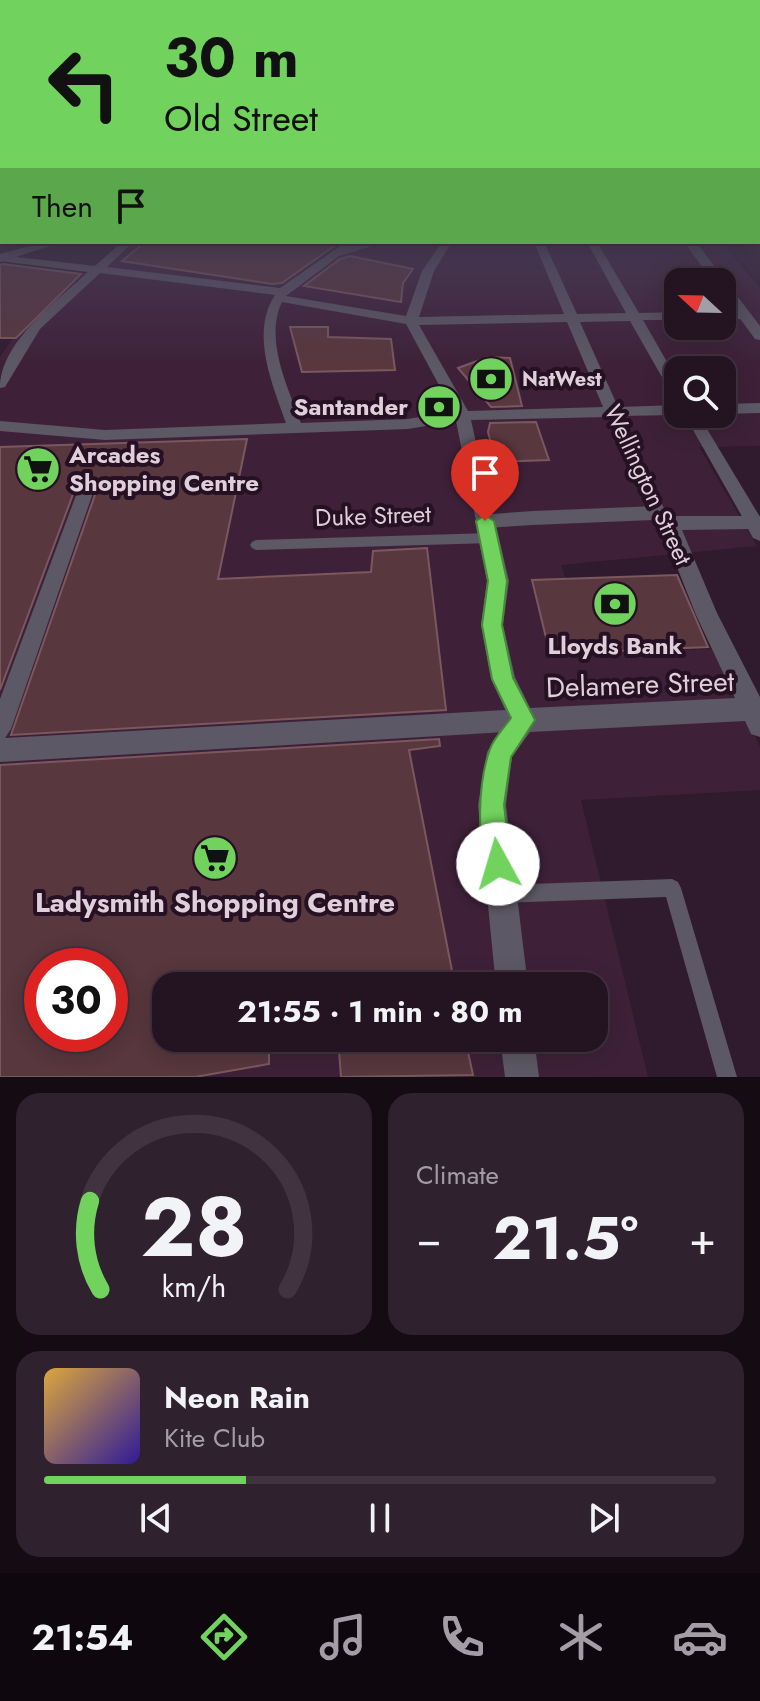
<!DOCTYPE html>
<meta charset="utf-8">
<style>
body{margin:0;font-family:Jost,sans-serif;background:#30212f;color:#f1f3f6;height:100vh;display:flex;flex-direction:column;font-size:30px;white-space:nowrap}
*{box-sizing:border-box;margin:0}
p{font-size:26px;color:#a39ea5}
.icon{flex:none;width:44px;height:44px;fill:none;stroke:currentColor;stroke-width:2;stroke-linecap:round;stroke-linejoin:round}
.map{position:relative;height:1077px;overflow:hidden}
.side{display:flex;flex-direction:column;gap:16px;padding:16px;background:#140b13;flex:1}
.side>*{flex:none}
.banner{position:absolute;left:0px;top:0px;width:760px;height:244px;box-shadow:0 4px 20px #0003,0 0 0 2px #413340;background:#71d35e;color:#111;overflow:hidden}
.needle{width:52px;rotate:292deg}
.buttons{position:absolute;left:664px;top:268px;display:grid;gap:16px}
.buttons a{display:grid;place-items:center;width:72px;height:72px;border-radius:16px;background:#241422;box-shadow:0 4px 20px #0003,0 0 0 2px #413340;font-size:40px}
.speed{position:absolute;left:24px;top:948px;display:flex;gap:16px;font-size:40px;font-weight:700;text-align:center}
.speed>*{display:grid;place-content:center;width:104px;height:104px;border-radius:50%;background:#241422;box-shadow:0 4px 20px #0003,0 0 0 2px #413340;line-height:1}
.speed .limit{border:12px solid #d22;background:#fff;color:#111}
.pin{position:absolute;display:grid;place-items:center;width:68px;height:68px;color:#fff;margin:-82px -34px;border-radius:50% 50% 50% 0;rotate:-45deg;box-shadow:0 0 8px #0007}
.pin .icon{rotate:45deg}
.me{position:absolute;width:88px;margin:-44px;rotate:354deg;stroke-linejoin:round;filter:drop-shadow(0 0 6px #0008)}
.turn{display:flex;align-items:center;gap:28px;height:168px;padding:0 32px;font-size:36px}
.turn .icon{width:104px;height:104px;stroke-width:2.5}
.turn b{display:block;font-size:56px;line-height:68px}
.then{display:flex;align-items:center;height:76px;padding:0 32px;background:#0003;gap:16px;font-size:30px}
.big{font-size:60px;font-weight:700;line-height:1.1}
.side .card{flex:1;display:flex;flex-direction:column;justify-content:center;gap:12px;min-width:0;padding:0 28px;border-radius:24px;background:#30212f}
.side .dial{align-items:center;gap:0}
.dial svg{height:208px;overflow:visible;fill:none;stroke:#413340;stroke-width:7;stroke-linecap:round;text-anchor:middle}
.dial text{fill:#f1f3f6;stroke:none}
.song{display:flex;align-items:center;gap:24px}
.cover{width:96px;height:96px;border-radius:12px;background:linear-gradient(135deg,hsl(40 70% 55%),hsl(250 70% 35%))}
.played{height:8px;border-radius:4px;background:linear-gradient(90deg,#71d35e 30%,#413340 30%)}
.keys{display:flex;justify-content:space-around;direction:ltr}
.heat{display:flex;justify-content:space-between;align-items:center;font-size:44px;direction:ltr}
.side .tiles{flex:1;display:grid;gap:16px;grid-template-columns:1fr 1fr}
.card:last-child{grid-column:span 2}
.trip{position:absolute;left:152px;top:972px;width:456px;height:80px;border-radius:24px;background:#241422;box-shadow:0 4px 20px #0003,0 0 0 2px #413340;font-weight:700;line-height:80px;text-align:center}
.tabs{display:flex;height:128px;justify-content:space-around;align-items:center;background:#0e080e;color:#a39ea5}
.tabs .icon{width:56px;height:56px}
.tabs .selected{color:#71d35e}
.tabs b{font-size:36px;color:#f1f3f6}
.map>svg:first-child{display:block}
.built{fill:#3e2139;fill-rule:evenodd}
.building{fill:#58373e;stroke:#7b585e;stroke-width:2;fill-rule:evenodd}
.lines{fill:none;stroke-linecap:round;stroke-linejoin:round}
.service{fill:#5c5865;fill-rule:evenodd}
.pedestrian{fill:#5c5865;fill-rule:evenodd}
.minor{fill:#5c5865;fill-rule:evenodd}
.route{fill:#71d35e;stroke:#49893d;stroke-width:2}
.labels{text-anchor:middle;stroke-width:8;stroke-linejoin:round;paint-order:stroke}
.far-poi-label{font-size:20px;font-weight:bold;fill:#dfcfdb;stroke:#261023;text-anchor:start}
.poi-label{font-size:24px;font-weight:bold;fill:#dfcfdb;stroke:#261023;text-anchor:end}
.street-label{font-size:24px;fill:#dfcfdb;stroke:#261023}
.near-street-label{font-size:28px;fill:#dfcfdb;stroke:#261023}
.near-poi-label{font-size:28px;font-weight:bold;fill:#dfcfdb;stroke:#261023}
</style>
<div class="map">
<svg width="760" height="1077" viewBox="0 0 760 1077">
<rect width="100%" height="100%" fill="#301a2d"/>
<!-- built -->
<path class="built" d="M128,242H721L760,288V446L699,447L757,546L561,565L590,652L717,649L760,747V790L581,800L648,1077H0V357L17,332L90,268ZM678,282H722V326H678ZM678,370H722V414H678ZM42,966H110V1034H42ZM166,986H594V1038H166Z"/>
<!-- building -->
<g class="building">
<polygon points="145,242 340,242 282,283 272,284 122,261"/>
<polygon points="350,256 413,269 403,283 401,302 304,286 340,259"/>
<polygon points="0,265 3,264 81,274 16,338 0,338"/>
<polygon points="290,327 328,327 328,337 391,339 395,370 302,372"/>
<polygon points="488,357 510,358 522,406 491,407 458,368"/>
<polygon points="536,422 549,460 496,462 488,432 490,423"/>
<polygon points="247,439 218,579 371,572 373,551 427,548 446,710 11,735 97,489 86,481 75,489 0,690 0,447"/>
<polygon points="677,575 708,647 550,654 532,580"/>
<path d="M439,739L440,746L409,750L455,986H166V1038H269V1064L195,1077H0V765ZM42,966H110V1034H42Z"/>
<polygon points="338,1038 465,1038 473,1075 341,1077"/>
</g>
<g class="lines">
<!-- service -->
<g class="service">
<polygon points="491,533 495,535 497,538 495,541 491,543 256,550 252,548 250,545 252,542 256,540"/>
<polygon points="672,879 678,882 681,888 737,1077 717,1077 666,897 504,903 498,900 495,894 498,888 504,885"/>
</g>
<!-- pedestrian -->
<g class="pedestrian">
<path d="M122,242H133L107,267L280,288L346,242H358L354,246L385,242L339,256L286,296L406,316L422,271L442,242H452L434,271L419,317L564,314L534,242H544L577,314L626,313L587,242H597L639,313L678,312V320H643L678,381V398L671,393L630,321L580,322L618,407L678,405V414H681L678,415L622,416L666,513L663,518H651L608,417L471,420L492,514L533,511L542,518L533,525L485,528L476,521L456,421L408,429L105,440L0,431V421L105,430L286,423C272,383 250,333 275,295L100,273L40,329L5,387L0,388C0,342 57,301 88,272L0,261V255L95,266ZM282,302L406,324L453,411L408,419L301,423C288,388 264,339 282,302ZM567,322L603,407L468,411L419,325Z"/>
<polygon points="722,311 745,311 751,315 745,319 722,319"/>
<polygon points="760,403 760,413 722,414 722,404"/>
<polygon points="684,414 698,414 760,517 760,527 748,527"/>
<polygon points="86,484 94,490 11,729 5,738 523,709 531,712 534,720 531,728 523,731 0,762 0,699 78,490"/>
</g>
<!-- minor -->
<g class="minor">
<polygon points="0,213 2,213 0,219"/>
<polygon points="758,236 760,236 760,244 753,242 758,242"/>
<polygon points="44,242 63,242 0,262 0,254"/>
<polygon points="662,242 696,242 760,326 760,340 755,339 722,294 722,282 713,282 687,246 668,246"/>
<polygon points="657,506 673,516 760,516 760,541 753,538 748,529 682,530 717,613 760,697 760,737 751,734 745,721 530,732 512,757 506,805 528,986 496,986 478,805 487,752 509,718 491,679 481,625 487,581 475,521 478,516 492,516 495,521 509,581 503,625 515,677 530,708 735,698 696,615 661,527 653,520 533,525 526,523 523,518 526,513 533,511"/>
<polygon points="500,1038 534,1038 539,1077 505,1077"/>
</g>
</g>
<!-- sky -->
<linearGradient id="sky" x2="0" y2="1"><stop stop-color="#1a0e19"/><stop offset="0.59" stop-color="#483e57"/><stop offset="1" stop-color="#483e57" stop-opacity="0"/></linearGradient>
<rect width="760" height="364" fill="url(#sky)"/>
<!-- route -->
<path class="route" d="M485,515L494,521L507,581L502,625L513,678L535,720L511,757L504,805L511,864L507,874L498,877L489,874C476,841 478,782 490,749C494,738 504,728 511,718L492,679L482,625L488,581L476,521Z"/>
<!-- icons -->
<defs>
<g id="bank-disc" transform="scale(2.3)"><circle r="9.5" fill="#71d35e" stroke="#261023"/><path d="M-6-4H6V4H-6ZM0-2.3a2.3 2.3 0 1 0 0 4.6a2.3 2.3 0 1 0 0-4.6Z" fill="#111"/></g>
<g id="supermarket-disc" transform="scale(2.3)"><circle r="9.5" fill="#71d35e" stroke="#261023"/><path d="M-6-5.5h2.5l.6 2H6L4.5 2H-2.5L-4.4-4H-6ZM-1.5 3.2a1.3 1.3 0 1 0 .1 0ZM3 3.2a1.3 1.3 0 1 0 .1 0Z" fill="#111"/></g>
</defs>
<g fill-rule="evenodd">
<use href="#bank-disc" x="491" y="379"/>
<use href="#bank-disc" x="439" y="407"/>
<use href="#supermarket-disc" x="38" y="469"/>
<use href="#bank-disc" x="615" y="604"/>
<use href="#supermarket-disc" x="215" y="858"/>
</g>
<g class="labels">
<!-- far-poi labels -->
<g class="far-poi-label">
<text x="522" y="386">NatWest</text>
</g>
<!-- poi labels -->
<g class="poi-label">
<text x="408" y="415">Santander</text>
<text x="69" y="463" text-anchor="start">Arcades<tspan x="69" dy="28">Shopping Centre</tspan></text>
<text x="615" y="654" text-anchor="middle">Lloyds Bank</text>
</g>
<!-- street labels -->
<g class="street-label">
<text transform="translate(648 485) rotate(65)" y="8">Wellington Street</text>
<text transform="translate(373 516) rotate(-2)" y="8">Duke Street</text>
</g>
<!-- near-street labels -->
<g class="near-street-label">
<text transform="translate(640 684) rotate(-2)" y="10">Delamere Street</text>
</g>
<!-- near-poi labels -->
<g class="near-poi-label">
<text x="215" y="912">Ladysmith Shopping Centre</text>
</g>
</g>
</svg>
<div class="buttons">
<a><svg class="needle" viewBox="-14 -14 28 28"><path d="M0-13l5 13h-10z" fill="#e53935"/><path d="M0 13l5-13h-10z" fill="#a39ea5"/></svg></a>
<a><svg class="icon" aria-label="search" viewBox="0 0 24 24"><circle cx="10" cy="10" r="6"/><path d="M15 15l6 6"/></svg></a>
</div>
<div class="speed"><div class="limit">30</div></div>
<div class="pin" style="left:485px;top:521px;background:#d93025"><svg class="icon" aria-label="arrive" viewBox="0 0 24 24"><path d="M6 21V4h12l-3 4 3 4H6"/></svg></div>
<svg class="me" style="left:498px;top:864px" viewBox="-20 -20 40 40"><circle r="19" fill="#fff"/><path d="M0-13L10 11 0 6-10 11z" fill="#71d35e"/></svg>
<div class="trip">21:55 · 1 min · 80 m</div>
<div class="banner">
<div class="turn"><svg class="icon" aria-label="left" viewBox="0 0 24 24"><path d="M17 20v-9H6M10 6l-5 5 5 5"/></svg><div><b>30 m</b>Old Street</div></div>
<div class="then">Then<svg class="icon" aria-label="arrive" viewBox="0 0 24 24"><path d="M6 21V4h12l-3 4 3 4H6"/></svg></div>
</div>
</div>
<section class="side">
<div class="tiles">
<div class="card dial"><svg viewBox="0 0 100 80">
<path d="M14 69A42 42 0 1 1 86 69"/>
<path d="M14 69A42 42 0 0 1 10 35" stroke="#71d35e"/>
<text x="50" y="56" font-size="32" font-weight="700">28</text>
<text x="50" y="72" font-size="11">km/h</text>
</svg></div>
<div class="card"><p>Climate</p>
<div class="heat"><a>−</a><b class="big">21.5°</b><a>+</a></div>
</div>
<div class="card">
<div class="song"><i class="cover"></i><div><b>Neon Rain</b><p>Kite Club</p></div></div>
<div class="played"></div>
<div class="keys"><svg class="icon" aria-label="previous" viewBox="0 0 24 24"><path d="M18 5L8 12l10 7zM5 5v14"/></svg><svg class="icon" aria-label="pause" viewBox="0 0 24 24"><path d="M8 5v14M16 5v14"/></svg><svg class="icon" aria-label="next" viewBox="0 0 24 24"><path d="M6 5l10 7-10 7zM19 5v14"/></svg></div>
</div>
</div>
</section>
<nav class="tabs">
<b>21:54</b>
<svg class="icon selected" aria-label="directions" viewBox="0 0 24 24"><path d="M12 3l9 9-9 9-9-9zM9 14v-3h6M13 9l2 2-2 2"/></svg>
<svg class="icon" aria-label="music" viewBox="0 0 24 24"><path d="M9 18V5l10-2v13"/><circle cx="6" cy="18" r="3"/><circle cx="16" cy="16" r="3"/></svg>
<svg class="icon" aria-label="phone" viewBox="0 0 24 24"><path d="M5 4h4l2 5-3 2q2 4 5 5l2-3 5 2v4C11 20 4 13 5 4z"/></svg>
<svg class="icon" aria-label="climate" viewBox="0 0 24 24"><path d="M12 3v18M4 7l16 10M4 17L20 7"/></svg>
<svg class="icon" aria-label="car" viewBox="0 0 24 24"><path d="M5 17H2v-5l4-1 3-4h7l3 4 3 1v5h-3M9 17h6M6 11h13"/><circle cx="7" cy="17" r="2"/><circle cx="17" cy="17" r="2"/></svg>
</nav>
